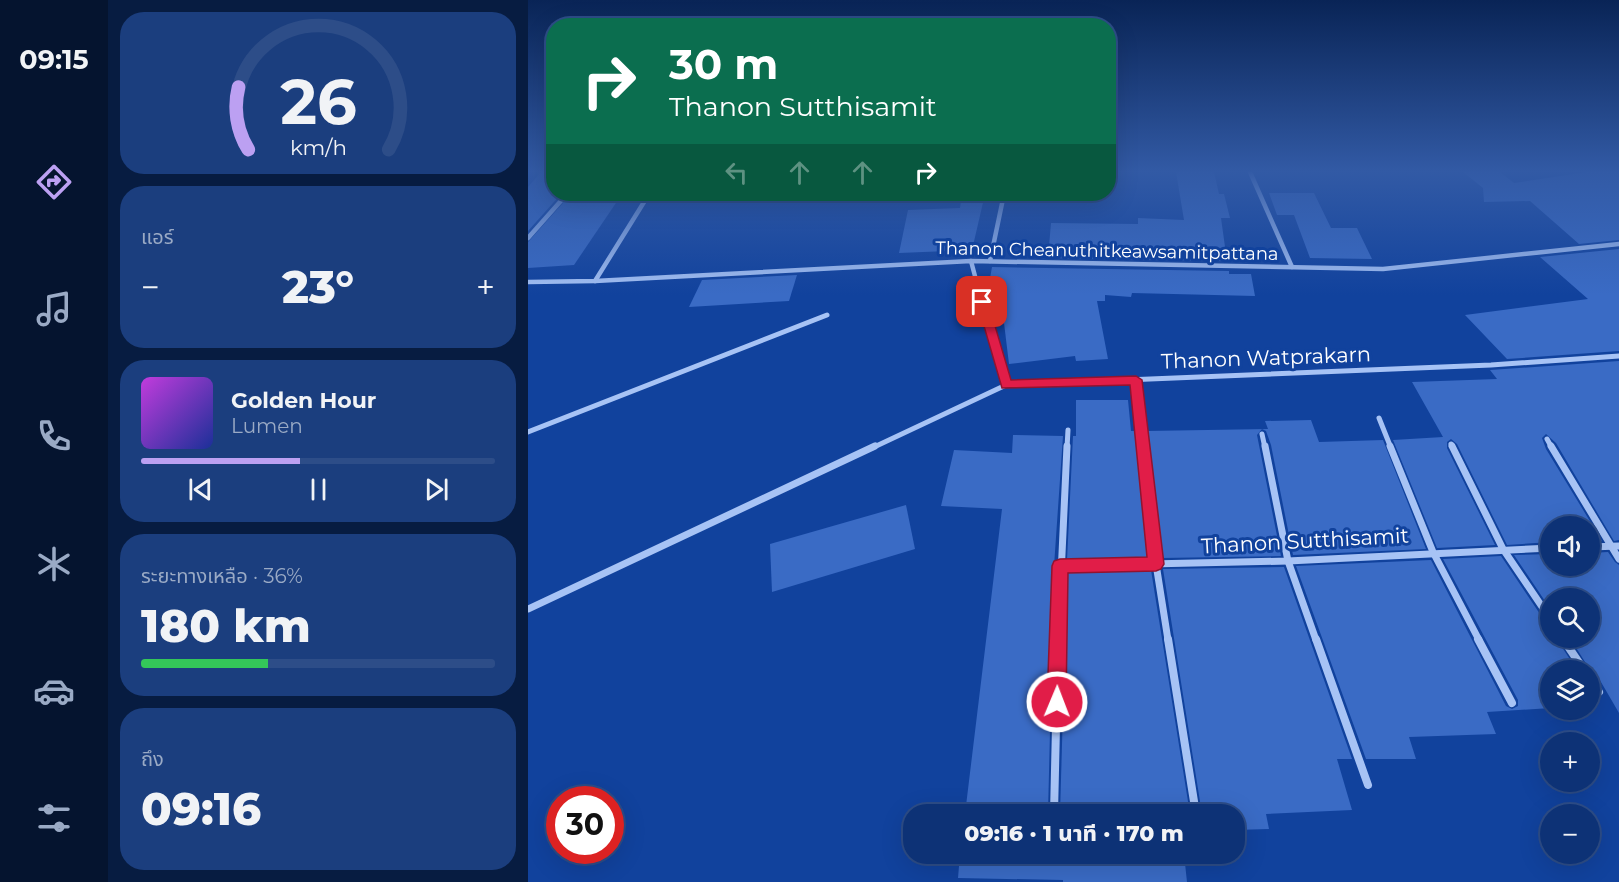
<!DOCTYPE html>
<html lang="th">
<meta charset="utf-8">
<style>
body{margin:0;font-family:Montserrat,"Noto Sans Thai",sans-serif;background:#1b3e7e;color:#f1f3f6;height:100vh;display:flex;flex-direction:column;font-size:22px;white-space:nowrap}
*{box-sizing:border-box;margin:0}
p{font-size:20px;color:#9aaac5}
.icon{flex:none;width:33px;height:33px;fill:none;stroke:currentColor;stroke-width:2;stroke-linecap:round;stroke-linejoin:round}
.map{position:relative;flex:1;overflow:hidden}
.drawer{display:flex;flex-direction:column;gap:12px;padding:12px;background:#071c41;width:420px}
.drawer>*{flex:none}
.hud{position:absolute;left:18px;top:18px;width:570px;height:183px;border-radius:24px;box-shadow:0 6px 24px #0002,0 0 0 2px #2d4d88;background:#0b6e4f;color:#fff;overflow:hidden}
.controls{position:absolute;left:1012px;top:516px;display:grid;gap:12px}
.controls a{display:grid;place-items:center;width:60px;height:60px;border-radius:50%;background:#0d3276;box-shadow:0 6px 24px #0002,0 0 0 2px #2d4d88;font-size:30px}
.speed{position:absolute;left:18px;top:786px;display:flex;gap:12px;font-size:30px;font-weight:700;text-align:center}
.speed>*{display:grid;place-content:center;width:78px;height:78px;border-radius:50%;background:#0d3276;box-shadow:0 6px 24px #0002,0 0 0 2px #2d4d88;line-height:1}
.speed .limit{border:9px solid #d22;background:#fff;color:#111}
.pin{position:absolute;display:grid;place-items:center;width:51px;height:51px;color:#fff;margin:-26px;border-radius:12px;box-shadow:0 3px 9px #0006}
.me{position:absolute;width:66px;margin:-33px;rotate:1deg;stroke-linejoin:round;filter:drop-shadow(0 0 4px #0008)}
.turn{display:flex;align-items:center;gap:21px;height:126px;padding:0 24px;font-size:27px}
.turn .icon{width:78px;height:78px;stroke-width:2.5}
.turn b{display:block;font-size:42px;line-height:51px}
.lanes{display:flex;align-items:center;height:57px;padding:0 24px;background:#0003;justify-content:center;gap:30px;direction:ltr}
.lanes .off{opacity:.35}
.big{font-size:45px;font-weight:800;line-height:1.1}
.drawer .widget{flex:1;display:flex;flex-direction:column;justify-content:center;gap:9px;min-width:0;padding:0 21px;border-radius:24px;background:#1b3e7e}
.drawer .dial{align-items:center;gap:0}
.dial svg{height:156px;overflow:visible;fill:none;stroke:#2d4d88;stroke-width:7;stroke-linecap:round;text-anchor:middle}
.dial text{fill:#f1f3f6;stroke:none}
.song{display:flex;align-items:center;gap:18px}
.cover{width:72px;height:72px;border-radius:9px;background:linear-gradient(135deg,hsl(290 70% 55%),hsl(230 70% 35%))}
.played{height:6px;border-radius:3px;background:linear-gradient(90deg,#bca0f2 45%,#2d4d88 45%)}
.keys{display:flex;justify-content:space-around;direction:ltr}
.heat{display:flex;justify-content:space-between;align-items:center;font-size:33px;direction:ltr}
.charge{height:9px;border-radius:4px;background:linear-gradient(90deg,#34c759 36%,#2d4d88 0)}
.trip{position:absolute;left:375px;top:804px;width:342px;height:60px;border-radius:24px;background:#0d3276;box-shadow:0 6px 24px #0002,0 0 0 2px #2d4d88;font-weight:800;line-height:60px;text-align:center}
main{display:flex;flex:1;min-height:0}
.menu{display:flex;flex-direction:column;width:108px;justify-content:space-around;align-items:center;background:#05142f;color:#9aaac5}
.menu .icon{width:42px;height:42px}
.menu .on{color:#bca0f2}
.menu b{font-size:27px;color:#f1f3f6}
.map>svg:first-child{display:block}
.building{fill:#3a6bc5}
.lines{fill:none;stroke-linecap:round;stroke-linejoin:round}
.minor-far3{stroke:#a7c3f5;stroke-width:4.5}
.minor-far2{stroke:#a7c3f5;stroke-width:5}
.minor-far1{stroke:#a7c3f5;stroke-width:7}
.minor{stroke:#a7c3f5;stroke-width:8}
.route{fill:#e11d48;stroke:#92132f;stroke-width:1.5}
.labels{text-anchor:middle;stroke-width:6;stroke-linejoin:round;paint-order:stroke}
.far-street-label{font-size:18px;fill:#fff;stroke:#11429d}
.street-label{font-size:21px;fill:#fff;stroke:#11429d}
</style>
<main>
<nav class="menu">
<b>09:15</b>
<svg class="icon on" aria-label="directions" viewBox="0 0 24 24"><path d="M12 3l9 9-9 9-9-9zM9 14v-3h6M13 9l2 2-2 2"/></svg>
<svg class="icon" aria-label="music" viewBox="0 0 24 24"><path d="M9 18V5l10-2v13"/><circle cx="6" cy="18" r="3"/><circle cx="16" cy="16" r="3"/></svg>
<svg class="icon" aria-label="phone" viewBox="0 0 24 24"><path d="M5 4h4l2 5-3 2q2 4 5 5l2-3 5 2v4C11 20 4 13 5 4z"/></svg>
<svg class="icon" aria-label="climate" viewBox="0 0 24 24"><path d="M12 3v18M4 7l16 10M4 17L20 7"/></svg>
<svg class="icon" aria-label="car" viewBox="0 0 24 24"><path d="M5 17H2v-5l4-1 3-4h7l3 4 3 1v5h-3M9 17h6M6 11h13"/><circle cx="7" cy="17" r="2"/><circle cx="17" cy="17" r="2"/></svg>
<svg class="icon" aria-label="filters" viewBox="0 0 24 24"><path d="M4 7h16M4 17h16"/><circle cx="9" cy="7" r="2"/><circle cx="15" cy="17" r="2"/></svg>
</nav>
<section class="drawer">
<div class="widget dial"><svg viewBox="0 0 100 80">
<path d="M14 69A42 42 0 1 1 86 69"/>
<path d="M14 69A42 42 0 0 1 9 37" stroke="#bca0f2"/>
<text x="50" y="56" font-size="32" font-weight="700">26</text>
<text x="50" y="72" font-size="11">km/h</text>
</svg></div>
<div class="widget"><p>แอร์</p>
<div class="heat"><a>−</a><b class="big">23°</b><a>+</a></div>
</div>
<div class="widget">
<div class="song"><i class="cover"></i><div><b>Golden Hour</b><p>Lumen</p></div></div>
<div class="played"></div>
<div class="keys"><svg class="icon" aria-label="previous" viewBox="0 0 24 24"><path d="M18 5L8 12l10 7zM5 5v14"/></svg><svg class="icon" aria-label="pause" viewBox="0 0 24 24"><path d="M8 5v14M16 5v14"/></svg><svg class="icon" aria-label="next" viewBox="0 0 24 24"><path d="M6 5l10 7-10 7zM19 5v14"/></svg></div>
</div>
<div class="widget"><p>ระยะทางเหลือ · 36%</p><b class="big">180 km</b><div class="charge"></div></div>
<div class="widget"><p>ถึง</p><b class="big">09:16</b></div>
</section>
<div class="map">
<svg width="1091" height="882" viewBox="0 0 1091 882">
<rect width="100%" height="100%" fill="#11429d"/>
<!-- building -->
<g class="building">
<polygon points="13,172 26,172 26,194 33,194 0,231 0,187"/>
<polygon points="648,172 686,172 691,194 696,194 702,218 693,218 699,261 520,258 523,223 610,224 610,218 656,220"/>
<polygon points="935,172 972,172 986,183 1059,172 1091,172 1091,240 1051,244 1002,201 956,202 955,188"/>
<polygon points="741,193 786,193 803,228 829,228 844,259 782,258 766,215 749,215"/>
<polygon points="43,194 94,194 46,265 0,268 0,242"/>
<polygon points="434,194 457,194 444,250 371,253 380,210 432,208"/>
<polygon points="1091,249 1091,351 979,359 937,315 1060,299 1012,257"/>
<polygon points="464,267 701,271 701,274 723,274 727,296 604,293 603,297 577,295 577,301 569,301 580,359 548,361 547,356 481,364 476,323 469,324 465,295 459,295"/>
<polygon points="269,275 261,301 161,307 174,280"/>
<polygon points="1091,361 1091,540 1086,541 1028,443 1018,434 1014,438 1018,449 1074,541 1062,541 1062,526 1023,526 1023,542 979,545 929,444 923,439 919,442 919,448 967,545 909,548 865,440 915,437 884,382 969,379 962,370"/>
<polygon points="548,400 600,400 603,431 608,431 622,558 539,560 545,436 548,436"/>
<polygon points="783,420 791,442 855,440 898,549 765,555 743,445 738,431 734,429 729,435 753,556 633,558 618,431 740,429 737,421"/>
<polygon points="485,435 535,436 526,566 520,814 437,814 474,509 413,506 426,450 484,453"/>
<polygon points="378,505 387,549 244,592 242,544"/>
<polygon points="1080,552 1087,562 1091,565 1091,713 1066,670 1062,670 1042,638 1062,638 1062,598 1023,598 1023,610 986,555 1023,554 1023,566 1062,566 1062,553"/>
<polygon points="973,556 1018,623 1023,626 1023,638 1028,638 1049,670 1023,670 1023,708 959,712 968,734 881,737 888,759 838,759 768,566 903,560 978,706 984,709 990,706 990,700 915,559"/>
<polygon points="756,567 824,759 809,759 824,810 738,814 741,829 706,830 706,814 674,814 635,569"/>
<polygon points="623,570 662,814 532,814 539,571"/>
<polygon points="432,854 656,854 659,882 535,882 535,880 430,878"/>
</g>
<g class="lines">
<!-- minor-far3 -->
<g class="minor-far3">
<polyline points="722,172 764,267"/>
<polyline points="0,238 39,194"/>
<polyline points="443,261 452,295"/>
<polyline points="462,261 476,194"/>
<polyline points="67,281 121,194"/>
<polyline points="0,282 67,281 443,261 855,269 1091,244"/>
</g>
<!-- minor-far2 -->
<g class="minor-far2">
<polyline points="452,293 478,385 963,365 1091,356"/>
<polyline points="608,380 615,448"/>
<polyline points="851,418 863,448"/>
<polyline points="0,432 299,315"/>
<polyline points="734,434 737,448"/>
<polyline points="1019,439 1024,448"/>
<polyline points="923,444 925,448"/>
<polyline points="344,448 478,385"/>
<polyline points="539,448 540,430"/>
</g>
<!-- minor-far1 -->
<g class="minor-far1">
<polyline points="615,446 628,564 640,640"/>
<polyline points="737,446 760,561 788,640"/>
<polyline points="862,446 905,552 951,640"/>
<polyline points="924,446 975,549 1023,620"/>
<polyline points="1023,446 1091,559"/>
<polyline points="1062,547 1091,546"/>
<polyline points="532,566 760,561 1023,548"/>
<polyline points="0,609 347,446"/>
<polyline points="1034,638 1036,640"/>
<polyline points="530,640 539,446"/>
</g>
<!-- minor -->
<g class="minor">
<polyline points="640,639 668,814"/>
<polyline points="788,639 840,785"/>
<polyline points="950,639 984,703"/>
<polyline points="1035,639 1056,670"/>
<polyline points="1062,679 1071,692"/>
<polyline points="526,814 530,639"/>
</g>
</g>
<!-- sky -->
<linearGradient id="sky" x2="0" y2="1"><stop stop-color="#092456"/><stop offset="0.58" stop-color="#325aa5"/><stop offset="1" stop-color="#325aa5" stop-opacity="0"/></linearGradient>
<rect width="1091" height="295" fill="url(#sky)"/>
<!-- route -->
<polygon class="route" points="454,299 460,302 483,380 608,376 614,380 636,564 633,569 628,571 540,573 538,702 535,708 529,711 522,708 519,702 524,566 526,561 532,559 619,557 602,385 474,388 449,302"/>
<g class="labels">
<!-- far-street labels -->
<g class="far-street-label">
<text transform="translate(579 251) rotate(1)" y="6">Thanon Cheanuthitkeawsamitpattana</text>
</g>
<!-- street labels -->
<g class="street-label">
<text transform="translate(738 358) rotate(-2)" y="7">Thanon Watprakarn</text>
<text transform="translate(777 541) rotate(-3)" y="7">Thanon Sutthisamit</text>
</g>
</g>
</svg>
<div class="controls">
<a><svg class="icon" aria-label="sound" viewBox="0 0 24 24"><path d="M4 9h4l5-4v14l-5-4H4zM17 9q2 3 0 6"/></svg></a>
<a><svg class="icon" aria-label="search" viewBox="0 0 24 24"><circle cx="10" cy="10" r="6"/><path d="M15 15l6 6"/></svg></a>
<a><svg class="icon" aria-label="layers" viewBox="0 0 24 24"><path d="M12 4l9 5-9 5-9-5zM3 14l9 5 9-5"/></svg></a>
<a>+</a>
<a>−</a>
</div>
<div class="speed"><div class="limit">30</div></div>
<div class="pin" style="left:454px;top:302px;background:#d93025"><svg class="icon" aria-label="arrive" viewBox="0 0 24 24"><path d="M6 21V4h12l-3 4 3 4H6"/></svg></div>
<svg class="me" style="left:529px;top:702px" viewBox="-20 -20 40 40"><circle r="17" fill="#e11d48" stroke="#fff" stroke-width="3"/><path d="M0-11L8 9 0 5-8 9z" fill="#fff"/></svg>
<div class="trip">09:16 · 1 นาที · 170 m</div>
<div class="hud">
<div class="turn"><svg class="icon" aria-label="right" viewBox="0 0 24 24"><path d="M7 20v-9h11M14 6l5 5-5 5"/></svg><div><b>30 m</b>Thanon Sutthisamit</div></div>
<div class="lanes"><svg class="icon off" aria-label="left" viewBox="0 0 24 24"><path d="M17 20v-9H6M10 6l-5 5 5 5"/></svg><svg class="icon off" aria-label="ahead" viewBox="0 0 24 24"><path d="M12 20V5M6 11l6-6 6 6"/></svg><svg class="icon off" aria-label="ahead" viewBox="0 0 24 24"><path d="M12 20V5M6 11l6-6 6 6"/></svg><svg class="icon" aria-label="right" viewBox="0 0 24 24"><path d="M7 20v-9h11M14 6l5 5-5 5"/></svg></div>
</div>
</div>
</main>
